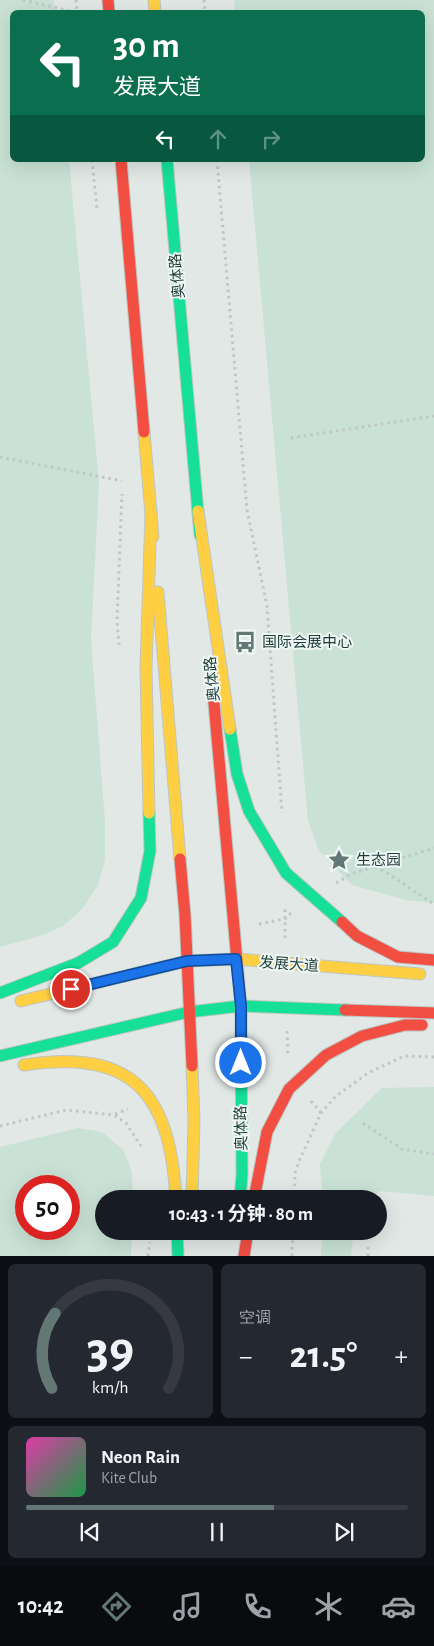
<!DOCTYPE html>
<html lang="zh">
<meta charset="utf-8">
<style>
body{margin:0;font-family:"Alegreya Sans","Noto Sans SC",sans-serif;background:#242831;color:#f1f3f6;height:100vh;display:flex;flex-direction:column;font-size:19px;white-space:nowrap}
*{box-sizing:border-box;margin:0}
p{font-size:16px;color:#9ea1a6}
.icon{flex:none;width:28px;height:28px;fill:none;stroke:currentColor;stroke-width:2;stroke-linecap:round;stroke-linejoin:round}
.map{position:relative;height:1256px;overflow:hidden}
.details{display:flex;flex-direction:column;gap:8px;padding:8px;background:#0d0f14;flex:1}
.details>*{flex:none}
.banner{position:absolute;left:10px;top:10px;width:415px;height:152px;border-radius:8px;box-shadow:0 5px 20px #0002;background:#0b6e4f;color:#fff;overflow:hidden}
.speed{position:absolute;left:15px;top:1175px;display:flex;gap:10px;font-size:25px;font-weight:700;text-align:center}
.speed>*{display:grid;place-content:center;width:65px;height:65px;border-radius:50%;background:#171b24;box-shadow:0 5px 20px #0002;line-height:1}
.speed .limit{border:8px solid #d22;background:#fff;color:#111}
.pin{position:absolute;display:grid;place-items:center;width:42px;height:42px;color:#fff;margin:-21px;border:2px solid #fff;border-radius:50%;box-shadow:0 1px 5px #0007}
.me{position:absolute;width:55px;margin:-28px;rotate:0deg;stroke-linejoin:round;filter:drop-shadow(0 0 4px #0008)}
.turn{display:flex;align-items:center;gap:18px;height:105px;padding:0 20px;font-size:22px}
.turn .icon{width:65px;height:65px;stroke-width:2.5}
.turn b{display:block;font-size:35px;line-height:42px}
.lanes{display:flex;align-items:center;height:48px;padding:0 20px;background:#0003;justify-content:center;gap:25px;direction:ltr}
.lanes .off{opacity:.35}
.big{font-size:38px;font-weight:700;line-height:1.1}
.details .card{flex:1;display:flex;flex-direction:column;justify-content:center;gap:8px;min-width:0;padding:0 18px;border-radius:8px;background:#242831}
.details .dial{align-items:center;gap:0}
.dial svg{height:130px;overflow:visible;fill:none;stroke:#363941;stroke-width:7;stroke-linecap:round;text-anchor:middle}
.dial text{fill:#f1f3f6;stroke:none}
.song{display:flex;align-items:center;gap:15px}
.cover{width:60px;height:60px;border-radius:8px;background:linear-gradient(135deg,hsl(320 70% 55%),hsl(140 70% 35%))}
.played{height:5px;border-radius:2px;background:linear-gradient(90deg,#637875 65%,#363941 65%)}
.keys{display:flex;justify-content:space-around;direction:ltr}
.heat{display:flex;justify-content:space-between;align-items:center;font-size:28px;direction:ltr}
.details .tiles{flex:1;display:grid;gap:8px;grid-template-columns:1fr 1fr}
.card:last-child{grid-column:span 2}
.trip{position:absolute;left:95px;top:1190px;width:292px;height:50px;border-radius:25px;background:#171b24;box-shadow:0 5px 20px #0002;font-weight:700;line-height:50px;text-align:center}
.dock{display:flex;height:80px;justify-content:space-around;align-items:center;background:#090b0e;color:#9ea1a6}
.dock .icon{width:35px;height:35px}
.dock .current{color:#637875}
.dock b{font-size:22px;color:#f1f3f6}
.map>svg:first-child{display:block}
.green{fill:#c9e2d5;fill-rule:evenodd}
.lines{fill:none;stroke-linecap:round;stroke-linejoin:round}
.fast-casing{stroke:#bdc6c4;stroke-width:13}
.slow-casing{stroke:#bdc6c4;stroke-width:13}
.jam-casing{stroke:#bdc6c4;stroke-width:13}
.path{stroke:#bfc8c8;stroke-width:3;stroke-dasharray:2.5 4;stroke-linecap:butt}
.fast{stroke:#16e098;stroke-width:11}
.slow{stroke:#ffcf43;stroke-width:11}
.jam{stroke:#f24e42;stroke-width:11}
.route-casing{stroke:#114b97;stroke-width:12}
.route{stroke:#1a73e8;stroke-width:9}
.labels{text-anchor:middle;stroke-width:4;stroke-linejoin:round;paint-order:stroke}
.street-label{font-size:15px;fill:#1f3c38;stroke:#eff7f5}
.poi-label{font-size:15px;fill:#1f3c38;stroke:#eff7f5;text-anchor:start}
</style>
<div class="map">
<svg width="434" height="1256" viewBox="0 0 434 1256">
<rect width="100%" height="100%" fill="#e1e8e6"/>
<!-- green -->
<g class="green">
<polygon points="0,0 54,0 55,12 12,12 12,160 69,160 99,483 91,640 105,822 105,860 98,885 82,909 63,926 40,936 0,947"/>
<polygon points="234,0 434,0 434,903 406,900 352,885 319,851 308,821 249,160 422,160 422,12 235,12"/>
<polygon points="434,1087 434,1196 380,1191 370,1199 323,1199 320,1164 336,1133 382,1088"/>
<path d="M78,1128L102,1132L123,1150L130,1166L132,1176L133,1199H104V1231H132L131,1256H0V1147ZM26,1186H69V1229H26Z"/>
<polygon points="322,1231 354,1231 351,1256 321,1256"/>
</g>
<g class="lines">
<!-- fast casing -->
<g class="fast-casing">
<g id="fast">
<polyline points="167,160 200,535"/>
<polyline points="230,729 237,774 249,811 286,873 342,922"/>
<polyline points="0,993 78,963 113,942 141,898 150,851 149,813"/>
<polyline points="0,1056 189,1012 241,1006 345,1010"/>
<polyline points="240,1199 242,1175 241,1040"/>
<polyline points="177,1231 178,1256"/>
</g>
</g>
<!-- slow casing -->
<g class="slow-casing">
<g id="slow">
<polyline points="154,0 155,12"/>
<polyline points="144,432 153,537"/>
<polyline points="198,511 230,729"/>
<polyline points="158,592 180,859"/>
<polyline points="149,813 146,667 151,513"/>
<polyline points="21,1001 187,961 236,959 420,974"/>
<path d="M24,1065C134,1048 170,1094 176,1199"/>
<polyline points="192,1066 194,1120 192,1199"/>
</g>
</g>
<!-- jam casing -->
<g class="jam-casing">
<g id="jam">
<polyline points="108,0 109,12"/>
<polyline points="121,160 144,432"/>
<polyline points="213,692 241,1006 241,1040"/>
<polyline points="180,859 185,915 192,1066"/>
<polyline points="342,922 357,936 398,957 434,960"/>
<polyline points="345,1010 434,1013"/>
<polyline points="254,1199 267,1132 289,1089 326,1055 362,1036 405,1025 422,1025"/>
<polyline points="244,1256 248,1231"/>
</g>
</g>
<!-- path -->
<g class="path">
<polyline points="23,0 74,12"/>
<polyline points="76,0 77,12"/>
<polyline points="204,0 205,12"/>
<polyline points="92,160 97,209"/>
<polyline points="217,160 247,510 267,606 282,813"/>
<polyline points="291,438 434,416"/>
<polyline points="0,457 122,481"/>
<polyline points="119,645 117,621 122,494"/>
<polyline points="375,867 387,873 434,904"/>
<polyline points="336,883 351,874 434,848"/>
<polyline points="259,924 285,919 292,912"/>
<polyline points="285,938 285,907"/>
<polyline points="287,1031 288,1055"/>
<polyline points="311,1101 321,1113"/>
<polyline points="115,1114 128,1109"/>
<polyline points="363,1123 402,1149 434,1154"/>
<polyline points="0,1126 66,1110 114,1115 126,1123 141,1146"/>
<polyline points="294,1199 295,1173 300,1159 321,1113 335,1097 368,1073 404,1056 434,1057"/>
<polyline points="148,1256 150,1242"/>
<polyline points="292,1256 293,1231"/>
<polyline points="368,1256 368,1246"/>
</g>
<!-- fast -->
<use href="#fast" class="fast"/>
<!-- slow -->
<use href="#slow" class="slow"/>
<!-- jam -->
<use href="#jam" class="jam"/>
</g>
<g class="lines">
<!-- route casing -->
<g class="route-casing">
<polyline id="route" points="71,989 187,961 236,959 241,1006 241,1063"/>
</g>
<!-- route -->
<use href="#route" class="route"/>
</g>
<!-- icons -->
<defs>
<g id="bus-bare" transform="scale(1.725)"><path d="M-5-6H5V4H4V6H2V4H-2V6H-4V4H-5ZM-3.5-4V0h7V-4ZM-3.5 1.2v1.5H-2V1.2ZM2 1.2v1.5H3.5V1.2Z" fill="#637875" stroke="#eff7f5" stroke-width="2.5" paint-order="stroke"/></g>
<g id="sight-bare" transform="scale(1.725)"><path d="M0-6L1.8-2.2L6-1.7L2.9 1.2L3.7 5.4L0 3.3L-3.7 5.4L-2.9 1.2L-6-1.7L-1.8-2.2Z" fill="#637875" stroke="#eff7f5" stroke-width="2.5" paint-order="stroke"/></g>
</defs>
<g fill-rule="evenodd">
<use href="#bus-bare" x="245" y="642"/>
<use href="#sight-bare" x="339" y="860"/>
</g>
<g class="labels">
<!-- street labels -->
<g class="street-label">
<text transform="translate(177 276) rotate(-95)" y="5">奥体路</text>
<text transform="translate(212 679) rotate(-95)" y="5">奥体路</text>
<text transform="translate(289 964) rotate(4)" y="5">发展大道</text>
<text transform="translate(241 1128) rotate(-91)" y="5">奥体路</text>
</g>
<!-- poi labels -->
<g class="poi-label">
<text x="262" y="647">国际会展中心</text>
<text x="356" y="865">生态园</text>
</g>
</g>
</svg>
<div class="speed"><div class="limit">50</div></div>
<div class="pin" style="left:71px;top:989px;background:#d93025"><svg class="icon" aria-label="arrive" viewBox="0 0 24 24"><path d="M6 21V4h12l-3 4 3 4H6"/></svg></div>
<svg class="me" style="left:241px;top:1063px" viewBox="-20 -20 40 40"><circle r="17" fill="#1a73e8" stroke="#fff" stroke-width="3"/><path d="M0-11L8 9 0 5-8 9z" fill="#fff"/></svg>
<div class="trip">10:43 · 1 分钟 · 80 m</div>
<div class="banner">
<div class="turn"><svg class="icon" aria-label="left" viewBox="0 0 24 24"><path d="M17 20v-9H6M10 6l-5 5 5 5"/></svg><div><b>30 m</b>发展大道</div></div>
<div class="lanes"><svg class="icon" aria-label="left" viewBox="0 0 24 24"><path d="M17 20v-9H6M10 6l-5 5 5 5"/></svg><svg class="icon off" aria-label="ahead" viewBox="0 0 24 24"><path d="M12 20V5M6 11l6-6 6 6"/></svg><svg class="icon off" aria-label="right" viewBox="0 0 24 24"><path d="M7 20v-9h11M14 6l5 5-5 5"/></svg></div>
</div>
</div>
<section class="details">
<div class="tiles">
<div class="card dial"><svg viewBox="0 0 100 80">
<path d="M14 69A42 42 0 1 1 86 69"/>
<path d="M14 69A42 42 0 0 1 16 23" stroke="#637875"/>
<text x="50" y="56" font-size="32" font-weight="700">39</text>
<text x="50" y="72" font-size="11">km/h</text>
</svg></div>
<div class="card"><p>空调</p>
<div class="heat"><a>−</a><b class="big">21.5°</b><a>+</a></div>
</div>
<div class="card">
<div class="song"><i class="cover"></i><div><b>Neon Rain</b><p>Kite Club</p></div></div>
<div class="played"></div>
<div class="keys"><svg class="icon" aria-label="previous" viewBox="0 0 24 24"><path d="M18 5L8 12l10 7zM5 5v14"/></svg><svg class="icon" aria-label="pause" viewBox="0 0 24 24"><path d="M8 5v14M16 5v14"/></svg><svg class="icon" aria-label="next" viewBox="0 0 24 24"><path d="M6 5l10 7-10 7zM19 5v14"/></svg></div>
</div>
</div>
</section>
<nav class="dock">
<b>10:42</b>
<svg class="icon current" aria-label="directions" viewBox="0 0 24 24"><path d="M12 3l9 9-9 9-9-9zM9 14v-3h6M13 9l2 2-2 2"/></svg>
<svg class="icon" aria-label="music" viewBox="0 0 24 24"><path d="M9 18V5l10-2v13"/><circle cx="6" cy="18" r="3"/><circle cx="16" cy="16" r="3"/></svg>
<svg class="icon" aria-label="phone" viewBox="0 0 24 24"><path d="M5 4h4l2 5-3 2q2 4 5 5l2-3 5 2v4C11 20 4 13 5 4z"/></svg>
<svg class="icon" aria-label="climate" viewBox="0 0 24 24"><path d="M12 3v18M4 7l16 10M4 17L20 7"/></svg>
<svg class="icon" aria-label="car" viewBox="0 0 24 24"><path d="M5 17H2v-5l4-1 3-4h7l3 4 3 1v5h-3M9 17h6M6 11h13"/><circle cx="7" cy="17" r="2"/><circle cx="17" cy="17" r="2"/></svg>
</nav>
